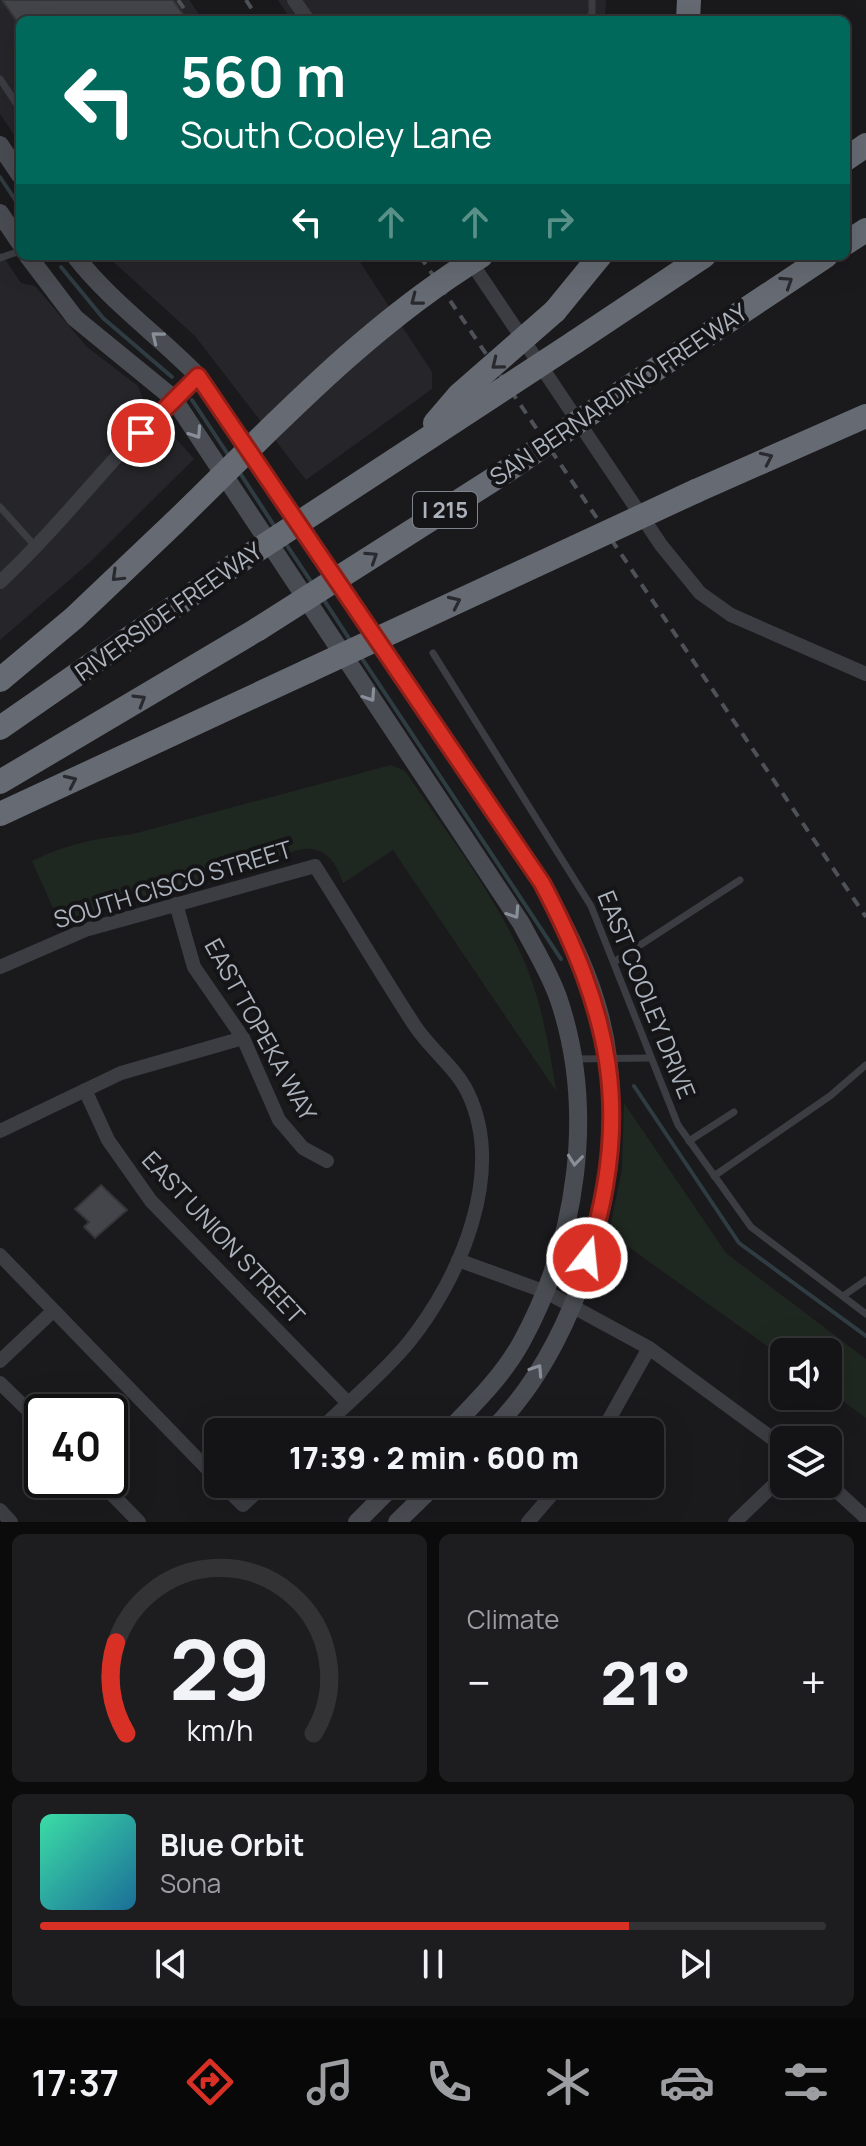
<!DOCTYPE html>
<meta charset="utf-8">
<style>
body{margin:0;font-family:Manrope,sans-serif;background:#1d1d1f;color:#f1f3f6;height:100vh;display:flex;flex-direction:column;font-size:30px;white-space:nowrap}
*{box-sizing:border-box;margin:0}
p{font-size:26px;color:#9d9ea1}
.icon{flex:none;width:44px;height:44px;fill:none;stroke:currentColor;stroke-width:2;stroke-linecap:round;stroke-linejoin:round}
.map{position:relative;height:1522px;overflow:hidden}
.drawer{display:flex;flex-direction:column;gap:12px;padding:12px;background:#0b0b0c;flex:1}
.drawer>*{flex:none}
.top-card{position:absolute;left:16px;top:16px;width:834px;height:244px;border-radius:12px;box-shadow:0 8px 32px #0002,0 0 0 2px #333335;background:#00695c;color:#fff;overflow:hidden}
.buttons{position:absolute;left:770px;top:1338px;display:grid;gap:16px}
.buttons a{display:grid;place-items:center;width:72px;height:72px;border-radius:12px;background:#141416;box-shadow:0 8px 32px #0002,0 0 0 2px #333335;font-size:40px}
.speed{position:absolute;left:24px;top:1394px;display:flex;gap:16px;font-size:40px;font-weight:700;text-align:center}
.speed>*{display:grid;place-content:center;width:104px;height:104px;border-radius:50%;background:#141416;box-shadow:0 8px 32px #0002,0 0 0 2px #333335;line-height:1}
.speed .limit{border:4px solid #111;border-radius:12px;background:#fff;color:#111}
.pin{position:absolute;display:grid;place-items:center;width:68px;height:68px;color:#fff;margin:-34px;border:4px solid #fff;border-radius:50%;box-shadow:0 2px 8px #0007}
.me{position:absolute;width:88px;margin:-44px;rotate:16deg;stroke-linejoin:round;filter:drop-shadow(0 0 6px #0008)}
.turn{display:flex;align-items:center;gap:28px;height:168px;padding:0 32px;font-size:36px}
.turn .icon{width:104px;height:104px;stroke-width:2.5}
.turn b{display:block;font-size:56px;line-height:68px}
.lanes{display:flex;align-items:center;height:76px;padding:0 32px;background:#0003;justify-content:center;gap:40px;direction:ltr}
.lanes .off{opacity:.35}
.big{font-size:60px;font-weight:800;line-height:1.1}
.drawer .card{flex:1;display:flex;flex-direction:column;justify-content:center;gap:12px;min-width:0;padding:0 28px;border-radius:12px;background:#1d1d1f}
.drawer .dial{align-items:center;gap:0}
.dial svg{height:208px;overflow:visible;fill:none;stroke:#333335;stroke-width:7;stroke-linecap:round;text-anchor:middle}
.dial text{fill:#f1f3f6;stroke:none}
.song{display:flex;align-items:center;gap:24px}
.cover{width:96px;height:96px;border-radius:12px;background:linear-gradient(135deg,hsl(160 70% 55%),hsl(200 70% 35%))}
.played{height:8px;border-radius:4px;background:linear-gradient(90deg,#d93025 75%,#333335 75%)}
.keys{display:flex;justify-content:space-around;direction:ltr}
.heat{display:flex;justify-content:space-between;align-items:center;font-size:44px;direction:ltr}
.drawer .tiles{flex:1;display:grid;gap:12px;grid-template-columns:1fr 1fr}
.card:last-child{grid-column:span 2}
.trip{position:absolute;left:204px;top:1418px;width:460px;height:80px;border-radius:12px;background:#141416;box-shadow:0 8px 32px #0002,0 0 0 2px #333335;font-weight:800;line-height:80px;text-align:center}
.tabs{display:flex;height:128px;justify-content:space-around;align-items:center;background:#080809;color:#9d9ea1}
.tabs .icon{width:56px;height:56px}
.tabs .selected{color:#d93025}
.tabs b{font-size:36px;color:#f1f3f6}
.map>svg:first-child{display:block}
.built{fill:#26262a}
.green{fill:#1f2820}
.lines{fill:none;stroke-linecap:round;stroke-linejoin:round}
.stream{stroke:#2f3c42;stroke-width:4}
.building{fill:#44454a;stroke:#343439;stroke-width:2}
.lane{stroke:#3b3d42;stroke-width:7}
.street{stroke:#3b3d42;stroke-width:14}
.secondary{stroke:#494c52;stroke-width:18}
.highway{stroke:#666b73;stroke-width:24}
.rail{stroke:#4e5157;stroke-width:4;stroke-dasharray:10 8;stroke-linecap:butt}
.highway-bridge{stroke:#666b73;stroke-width:24}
.oneway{stroke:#292a2f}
.oneway2{stroke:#898f98}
.route-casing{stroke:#8d1f18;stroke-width:20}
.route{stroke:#d93025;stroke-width:14}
.labels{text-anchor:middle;stroke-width:8;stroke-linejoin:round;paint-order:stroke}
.shield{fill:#151518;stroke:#7f848c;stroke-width:2}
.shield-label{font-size:22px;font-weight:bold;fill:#acb3bd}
.street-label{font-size:24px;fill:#acb3bd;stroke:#151518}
</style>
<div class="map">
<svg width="866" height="1522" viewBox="0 0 866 1522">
<rect width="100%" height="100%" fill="#1a1a1d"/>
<!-- built -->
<g class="built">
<polygon points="0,0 189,0 203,20 20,20 20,143 0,114"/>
<polygon points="278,0 606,0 605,20 291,20"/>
<polygon points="0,252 21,283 35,286 87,347 138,386 144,402 194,459 90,562 0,640"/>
<polygon points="107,256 356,256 432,372 432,389 306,480 195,336"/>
</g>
<!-- green -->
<g class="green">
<path d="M391,765L405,771C445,830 491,889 521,954C541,997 549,1045 556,1091L393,850L343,883C331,845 307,840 275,861L59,921L32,861C64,845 97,838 133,834Z"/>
<polygon points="624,1103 726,1253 866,1359 866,1418 828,1390 828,1352 784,1352 784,1358 609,1233 622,1169"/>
</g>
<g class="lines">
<!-- stream -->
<g class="stream">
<polyline points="0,177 20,207"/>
<polyline points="61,267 103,318 172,377"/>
<polyline points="192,400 229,456"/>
<polyline points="238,470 275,527"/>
<polyline points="284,541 312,583"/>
<polyline points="322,597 352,643"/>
<polyline points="361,657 561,959"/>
<polyline points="634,1086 739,1243 866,1336"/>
</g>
</g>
<!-- building -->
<g class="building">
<polygon points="2,0 173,0 187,20 16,20"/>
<polygon points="101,1185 127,1210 95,1238 84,1227 89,1222 75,1209"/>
</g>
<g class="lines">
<!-- lane -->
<g class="lane">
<polyline points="586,20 592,14 592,0"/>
<polyline points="0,79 20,109"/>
<polyline points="0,258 20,251"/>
<polyline points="0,507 36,547"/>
<polyline points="433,653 591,906 678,1125 751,1227 866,1314"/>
<polyline points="614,962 740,880"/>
<polyline points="575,1059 649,1058"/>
<polyline points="689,1141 734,1112"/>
<polyline points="714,1176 830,1096 866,1065"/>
<polyline points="843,1296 866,1280"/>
</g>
<!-- street -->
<g class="street">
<polyline points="294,0 308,20"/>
<polyline points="469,259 661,545 700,593 731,615 866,674"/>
<path d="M0,582C70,517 125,438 198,376"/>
<polyline points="176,904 194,967 243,1038 279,1120 303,1148 327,1161"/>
<path d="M0,967L85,930L315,866C349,919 381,974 415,1026C431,1050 456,1068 468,1093C506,1173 460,1278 409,1342C382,1375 348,1402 318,1432"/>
<polyline points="85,1090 108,1140 151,1201 348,1403"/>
<polyline points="0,1131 121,1073 243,1038"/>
<polyline points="0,1255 218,1480"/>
<polyline points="458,1260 546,1292 649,1348 784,1447"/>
<polyline points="0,1361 53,1311"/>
<polyline points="0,1383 42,1424"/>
<polyline points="602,1432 649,1348"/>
<polyline points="98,1480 139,1522"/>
<polyline points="828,1483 866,1518"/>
<polyline points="222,1484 243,1505 265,1484"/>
<polyline points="0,1510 11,1522"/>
<polyline points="528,1522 561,1484"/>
<polyline points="735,1522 784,1475"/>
</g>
<!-- secondary -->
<g class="secondary">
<polyline points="0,145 20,175"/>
<polyline points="0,213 20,243"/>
<path d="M28,256L75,318L173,398L521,923C534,948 550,973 559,1000C596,1111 577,1241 521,1343C502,1377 474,1404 447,1432"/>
<path d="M75,256C111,302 158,335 198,376L542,883C563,922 584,961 597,1005C637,1138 591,1334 490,1432"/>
<polyline points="357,1522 395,1484"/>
<polyline points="397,1522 436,1484"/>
</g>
<!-- highway -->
<g class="highway">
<polyline points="688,20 689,0"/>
<polyline points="846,159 866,145"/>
<polyline points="846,243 866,230"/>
<polyline points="555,311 600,256"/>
<polyline points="575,342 704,256"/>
<polyline points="629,387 826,256"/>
<polyline points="696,491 866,416"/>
<polyline points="0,680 74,618 174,523"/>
<polyline points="0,728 233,566"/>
<polyline points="0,782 258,629"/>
<polyline points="0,814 308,671"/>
</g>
<!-- rail -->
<g class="rail">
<polyline points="178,0 192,20"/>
<polyline points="246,0 259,20"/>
<polyline points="420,256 866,917"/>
</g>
<!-- highway-bridge -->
<g class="highway-bridge">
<polyline points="435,423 459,395 555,311"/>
<path d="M174,523C271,429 365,327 481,256"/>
<polyline points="233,566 575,342"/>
<polyline points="258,629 505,472 629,387"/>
<polyline points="308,671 696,491"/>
</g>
</g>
<!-- one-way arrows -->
<defs><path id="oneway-chevron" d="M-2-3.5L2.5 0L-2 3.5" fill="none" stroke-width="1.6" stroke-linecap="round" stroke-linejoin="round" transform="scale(2)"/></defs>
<g class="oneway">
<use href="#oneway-chevron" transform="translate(787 282) rotate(-33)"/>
<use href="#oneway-chevron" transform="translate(416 300) rotate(142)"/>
<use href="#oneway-chevron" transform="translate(497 364) rotate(141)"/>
<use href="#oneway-chevron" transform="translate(767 458) rotate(-25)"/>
<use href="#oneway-chevron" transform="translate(372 557) rotate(-33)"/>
<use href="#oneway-chevron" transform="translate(117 576) rotate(136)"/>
<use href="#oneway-chevron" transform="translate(455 602) rotate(-25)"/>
<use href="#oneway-chevron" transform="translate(140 700) rotate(-31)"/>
<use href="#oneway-chevron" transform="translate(71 781) rotate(-25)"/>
</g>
<g class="oneway2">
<use href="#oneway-chevron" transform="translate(157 337) rotate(-141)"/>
<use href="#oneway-chevron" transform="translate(196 433) rotate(56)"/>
<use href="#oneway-chevron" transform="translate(370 696) rotate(56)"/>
<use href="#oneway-chevron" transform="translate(514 913) rotate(57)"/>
<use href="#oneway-chevron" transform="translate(575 1160) rotate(96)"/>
<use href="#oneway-chevron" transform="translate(537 1370) rotate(-57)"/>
</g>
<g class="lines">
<!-- route casing -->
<g class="route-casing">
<path id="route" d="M141,433L198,376L542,883C610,1012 634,1114 587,1258"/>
</g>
<!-- route -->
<use href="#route" class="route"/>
</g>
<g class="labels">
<!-- shield labels -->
<rect class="shield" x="413" y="492" width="64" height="36" rx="6"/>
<g class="shield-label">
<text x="445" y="518">I 215</text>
</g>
<!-- street labels -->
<g class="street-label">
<text transform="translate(619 395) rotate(-34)" y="8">SAN BERNARDINO FREEWAY</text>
<text transform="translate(169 612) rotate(-35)" y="8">RIVERSIDE FREEWAY</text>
<text transform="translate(173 885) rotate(-17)" y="8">SOUTH CISCO STREET</text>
<text transform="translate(646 995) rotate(68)" y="8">EAST COOLEY DRIVE</text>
<text transform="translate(260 1030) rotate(61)" y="8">EAST TOPEKA WAY</text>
<text transform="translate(223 1238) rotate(47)" y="8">EAST UNION STREET</text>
</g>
</g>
</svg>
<div class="buttons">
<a><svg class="icon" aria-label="sound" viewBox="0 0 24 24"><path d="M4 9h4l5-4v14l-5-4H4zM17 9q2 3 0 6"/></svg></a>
<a><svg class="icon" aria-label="layers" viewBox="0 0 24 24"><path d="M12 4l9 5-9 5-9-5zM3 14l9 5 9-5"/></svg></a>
</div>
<div class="speed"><div class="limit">40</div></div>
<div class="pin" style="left:141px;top:433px;background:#d93025"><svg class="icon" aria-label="arrive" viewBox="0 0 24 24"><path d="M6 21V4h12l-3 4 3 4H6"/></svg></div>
<svg class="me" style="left:587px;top:1258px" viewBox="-20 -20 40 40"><circle r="17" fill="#d93025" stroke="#fff" stroke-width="3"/><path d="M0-11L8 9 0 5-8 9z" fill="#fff"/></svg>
<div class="trip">17:39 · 2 min · 600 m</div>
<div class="top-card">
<div class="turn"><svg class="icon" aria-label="left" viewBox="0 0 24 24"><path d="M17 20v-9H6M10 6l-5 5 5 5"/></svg><div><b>560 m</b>South Cooley Lane</div></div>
<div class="lanes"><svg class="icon" aria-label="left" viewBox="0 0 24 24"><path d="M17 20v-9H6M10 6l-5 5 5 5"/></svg><svg class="icon off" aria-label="ahead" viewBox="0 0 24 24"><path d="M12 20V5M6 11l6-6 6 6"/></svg><svg class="icon off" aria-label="ahead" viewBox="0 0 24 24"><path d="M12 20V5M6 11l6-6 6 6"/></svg><svg class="icon off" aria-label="right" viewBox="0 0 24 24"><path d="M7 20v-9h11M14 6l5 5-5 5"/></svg></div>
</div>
</div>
<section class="drawer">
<div class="tiles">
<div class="card dial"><svg viewBox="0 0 100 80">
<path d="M14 69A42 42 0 1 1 86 69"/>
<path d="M14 69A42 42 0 0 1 10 34" stroke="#d93025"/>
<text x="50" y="56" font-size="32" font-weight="700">29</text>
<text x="50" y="72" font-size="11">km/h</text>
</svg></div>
<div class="card"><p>Climate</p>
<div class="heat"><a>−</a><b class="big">21°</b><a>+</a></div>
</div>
<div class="card">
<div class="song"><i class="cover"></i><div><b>Blue Orbit</b><p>Sona</p></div></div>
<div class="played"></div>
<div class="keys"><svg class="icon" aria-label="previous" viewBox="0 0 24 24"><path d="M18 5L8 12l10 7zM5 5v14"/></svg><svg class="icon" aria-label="pause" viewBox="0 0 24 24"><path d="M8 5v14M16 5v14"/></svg><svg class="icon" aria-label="next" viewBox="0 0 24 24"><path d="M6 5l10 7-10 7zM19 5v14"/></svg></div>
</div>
</div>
</section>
<nav class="tabs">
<b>17:37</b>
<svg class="icon selected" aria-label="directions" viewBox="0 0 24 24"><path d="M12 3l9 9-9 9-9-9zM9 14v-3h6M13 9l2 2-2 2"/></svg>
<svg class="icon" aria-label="music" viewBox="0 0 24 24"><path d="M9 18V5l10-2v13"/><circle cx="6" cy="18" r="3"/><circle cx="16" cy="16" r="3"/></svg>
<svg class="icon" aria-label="phone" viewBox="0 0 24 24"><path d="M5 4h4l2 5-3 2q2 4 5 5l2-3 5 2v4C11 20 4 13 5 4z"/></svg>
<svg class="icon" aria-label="climate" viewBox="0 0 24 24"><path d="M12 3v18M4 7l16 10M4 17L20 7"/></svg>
<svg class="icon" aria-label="car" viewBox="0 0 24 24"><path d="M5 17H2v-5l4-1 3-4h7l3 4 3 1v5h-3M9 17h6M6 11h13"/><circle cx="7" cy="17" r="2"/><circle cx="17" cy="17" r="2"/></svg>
<svg class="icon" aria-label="filters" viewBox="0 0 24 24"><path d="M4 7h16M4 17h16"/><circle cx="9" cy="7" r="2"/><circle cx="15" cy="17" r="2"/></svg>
</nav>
